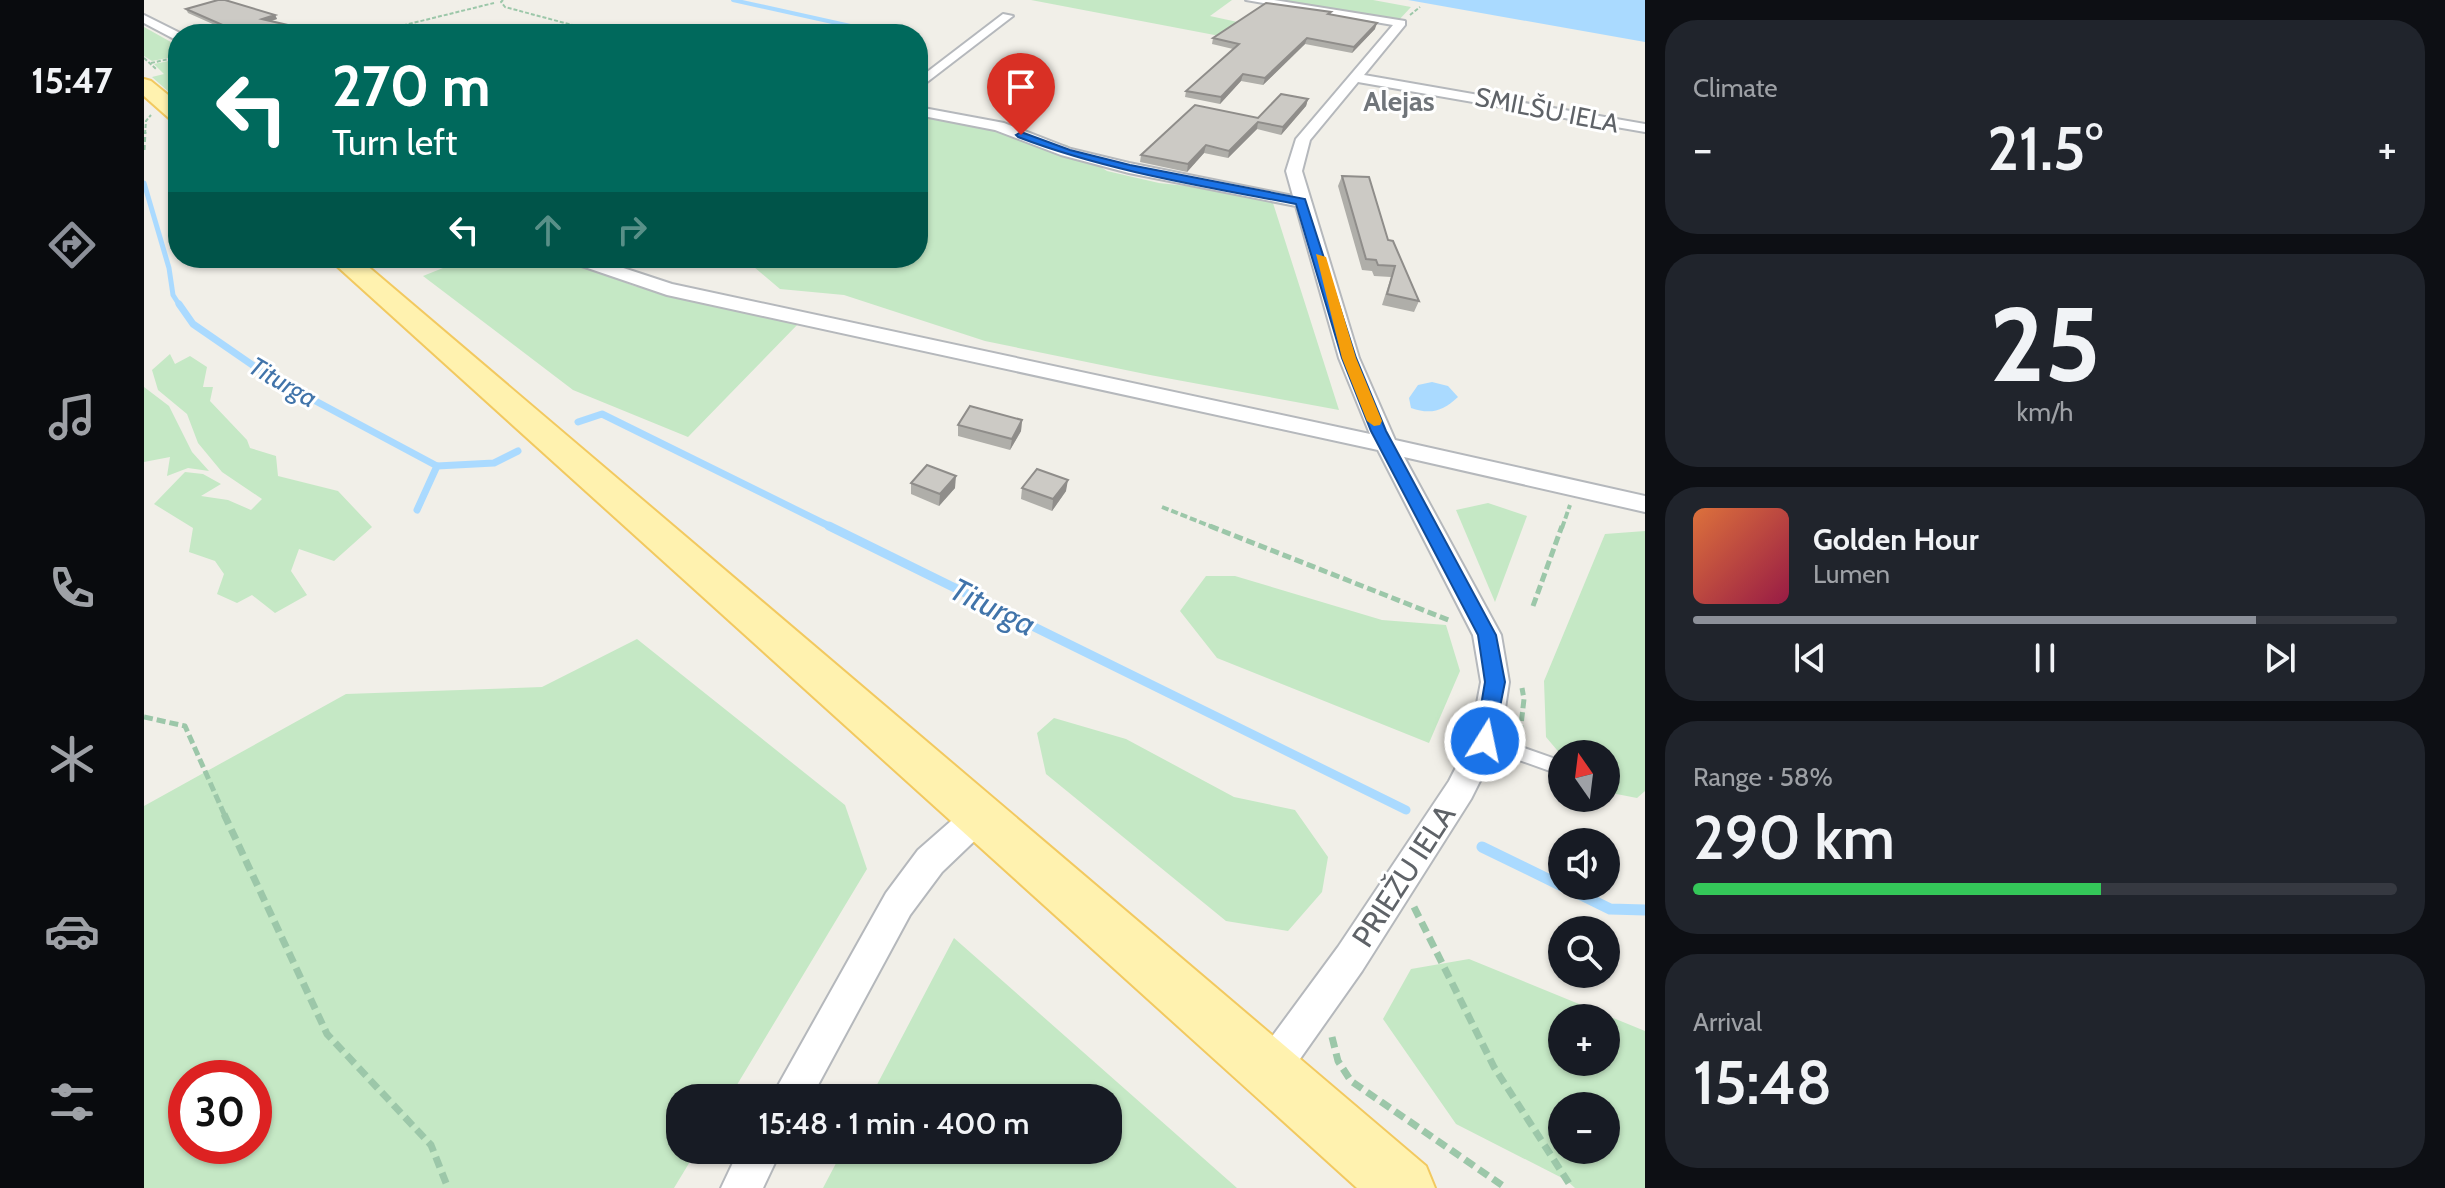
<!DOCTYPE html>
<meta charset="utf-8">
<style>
body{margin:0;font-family:Cabin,sans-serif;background:#20242c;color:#f1f3f6;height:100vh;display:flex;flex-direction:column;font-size:30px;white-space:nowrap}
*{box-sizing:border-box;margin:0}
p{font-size:26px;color:#9ea1a6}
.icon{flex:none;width:44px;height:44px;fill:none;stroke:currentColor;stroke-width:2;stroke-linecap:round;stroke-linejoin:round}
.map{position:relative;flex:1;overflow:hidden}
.drawer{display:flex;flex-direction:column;gap:20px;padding:20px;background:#0d0f14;width:800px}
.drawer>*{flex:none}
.top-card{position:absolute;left:24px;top:24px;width:760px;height:244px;border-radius:32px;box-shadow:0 2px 6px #0004;background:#00695c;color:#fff;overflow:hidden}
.needle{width:52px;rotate:346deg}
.buttons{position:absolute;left:1404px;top:740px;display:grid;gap:16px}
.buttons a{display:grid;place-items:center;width:72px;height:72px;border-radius:50%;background:#171b24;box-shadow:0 2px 6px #0004;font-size:40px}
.speed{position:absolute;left:24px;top:1060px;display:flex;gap:16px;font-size:40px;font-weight:700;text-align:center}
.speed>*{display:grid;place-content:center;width:104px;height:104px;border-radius:50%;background:#171b24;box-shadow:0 2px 6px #0004;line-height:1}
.speed .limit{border:12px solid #d22;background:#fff;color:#111}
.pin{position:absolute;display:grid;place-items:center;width:68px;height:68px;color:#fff;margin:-82px -34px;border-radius:50% 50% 50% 0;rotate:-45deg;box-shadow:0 0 8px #0007}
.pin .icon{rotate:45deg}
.me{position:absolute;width:88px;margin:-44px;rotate:10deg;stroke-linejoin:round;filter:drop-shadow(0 0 6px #0008)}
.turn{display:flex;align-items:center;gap:28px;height:168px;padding:0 32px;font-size:36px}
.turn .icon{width:104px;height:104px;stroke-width:2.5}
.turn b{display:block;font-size:56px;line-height:68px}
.lanes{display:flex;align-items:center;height:76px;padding:0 32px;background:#0003;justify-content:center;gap:40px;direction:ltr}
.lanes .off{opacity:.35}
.big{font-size:60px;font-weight:600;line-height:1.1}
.drawer .tile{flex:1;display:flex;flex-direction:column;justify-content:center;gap:12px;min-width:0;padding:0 28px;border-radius:32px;background:#20242c}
.drawer .dial{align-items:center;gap:0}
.dial b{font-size:104px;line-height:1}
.song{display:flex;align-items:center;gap:24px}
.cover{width:96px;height:96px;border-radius:12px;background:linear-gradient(135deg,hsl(20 70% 55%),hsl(340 70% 35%))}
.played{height:8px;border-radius:4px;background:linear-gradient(90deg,#8c9099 80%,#363941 80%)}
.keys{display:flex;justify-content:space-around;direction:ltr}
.heat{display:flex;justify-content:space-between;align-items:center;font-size:44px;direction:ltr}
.charge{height:12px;border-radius:6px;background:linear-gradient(90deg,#34c759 58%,#363941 0)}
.trip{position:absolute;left:522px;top:1084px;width:456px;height:80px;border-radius:32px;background:#171b24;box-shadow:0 2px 6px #0004;font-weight:600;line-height:80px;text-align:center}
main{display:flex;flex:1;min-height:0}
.tabs{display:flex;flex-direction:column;width:144px;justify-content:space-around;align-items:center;background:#090b0e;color:#9ea1a6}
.tabs .icon{width:56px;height:56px}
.tabs .active{color:#8c9099}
.tabs b{font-size:36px;color:#f1f3f6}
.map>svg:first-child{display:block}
.green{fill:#c5e8c5;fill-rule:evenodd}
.water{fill:#aadaff}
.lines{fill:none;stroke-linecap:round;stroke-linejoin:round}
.stream-far4{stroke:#aadaff;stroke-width:4}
.stream-far3{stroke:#aadaff;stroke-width:5}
.stream-far2{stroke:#aadaff;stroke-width:7}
.stream-far1{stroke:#aadaff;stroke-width:9}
.stream{stroke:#aadaff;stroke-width:11}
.service-casing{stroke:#b5b8bc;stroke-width:17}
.minor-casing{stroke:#b5b8bc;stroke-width:4}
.primary-casing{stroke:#f2c960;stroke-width:4}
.path-far4{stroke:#9cc7a9;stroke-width:2;stroke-dasharray:4 2;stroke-linecap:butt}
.path-far3{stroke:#9cc7a9;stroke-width:3;stroke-dasharray:5 3;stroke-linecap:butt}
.path-far2{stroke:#9cc7a9;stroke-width:4;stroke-dasharray:7 3;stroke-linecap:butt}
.path-far1{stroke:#9cc7a9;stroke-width:5;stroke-dasharray:9 4;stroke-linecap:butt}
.path{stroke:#9cc7a9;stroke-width:7;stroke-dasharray:11 6;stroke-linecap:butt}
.service{stroke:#fff;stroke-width:13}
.minor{fill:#fff;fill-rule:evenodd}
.primary{fill:#fff2af;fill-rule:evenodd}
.wall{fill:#afaea9}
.shaded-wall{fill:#8f8d8a}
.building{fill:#cccac5;stroke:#8f8d8a;stroke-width:2}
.route{fill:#1a73e8;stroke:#114b97;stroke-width:2}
.slow{fill:#f59e0b}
.labels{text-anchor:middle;stroke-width:6;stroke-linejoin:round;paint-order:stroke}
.far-street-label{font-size:26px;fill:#5f6368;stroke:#fff}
.far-water-label{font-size:26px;font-style:italic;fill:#4174aa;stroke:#fff}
.far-quarter-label{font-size:28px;font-weight:bold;fill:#70757a;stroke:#fff}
.street-label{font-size:30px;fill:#5f6368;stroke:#fff}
.water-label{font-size:32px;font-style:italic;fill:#4174aa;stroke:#fff}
</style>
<main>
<nav class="tabs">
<b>15:47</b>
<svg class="icon active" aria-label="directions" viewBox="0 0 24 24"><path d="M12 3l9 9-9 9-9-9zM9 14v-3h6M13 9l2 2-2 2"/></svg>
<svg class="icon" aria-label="music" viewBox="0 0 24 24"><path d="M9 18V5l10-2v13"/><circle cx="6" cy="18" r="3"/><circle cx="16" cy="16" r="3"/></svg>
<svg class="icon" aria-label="phone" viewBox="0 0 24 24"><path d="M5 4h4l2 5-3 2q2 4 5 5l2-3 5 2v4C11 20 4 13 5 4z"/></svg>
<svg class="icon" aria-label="climate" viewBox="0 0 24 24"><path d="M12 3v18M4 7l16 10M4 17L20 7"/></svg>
<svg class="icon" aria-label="car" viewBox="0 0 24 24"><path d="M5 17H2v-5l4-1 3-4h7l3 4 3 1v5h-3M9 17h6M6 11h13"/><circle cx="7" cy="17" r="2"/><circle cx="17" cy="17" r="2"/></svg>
<svg class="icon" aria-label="filters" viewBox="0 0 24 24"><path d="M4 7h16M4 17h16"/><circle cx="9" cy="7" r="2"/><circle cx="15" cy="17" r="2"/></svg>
</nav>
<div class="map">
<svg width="1501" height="1188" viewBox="0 0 1501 1188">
<rect width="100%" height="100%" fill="#f1efe8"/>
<!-- green -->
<g class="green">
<polygon points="887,0 1088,0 1066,16 1098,23 1081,37"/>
<polygon points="1116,0 1229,0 1267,7 1254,21"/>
<polygon points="0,27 34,46 34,56 8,61 0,56"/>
<polygon points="34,59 34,100 8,77 20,74 10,64"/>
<polygon points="774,116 923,145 963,171 1015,183 1088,191 1129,203 1195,410 1006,375 841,341 700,295 636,289 603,261 593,258 774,258"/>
<polygon points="324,258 336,264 354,258 421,258 490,286 655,323 544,437 429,390 279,276"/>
<polygon points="26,354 31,364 46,356 63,367 59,387 69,387 66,401 103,440 106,448 132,456 134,476 194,491 228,527 190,561 155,549 147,571 163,595 131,613 108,595 93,603 73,594 80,574 71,561 45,552 49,528 10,504 41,472 59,474 77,484 57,496 84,500 107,510 118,499 78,472 54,443 43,414 14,390 8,370"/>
<polygon points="0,387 25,406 48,452 65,471 44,468 23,476 26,457 0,462"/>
<polygon points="1344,503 1383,516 1351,602 1312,510"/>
<polygon points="1501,531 1501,791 1493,798 1462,792 1462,754 1418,754 1418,756 1402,737 1400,681 1461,534"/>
<polygon points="1062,576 1091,576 1238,620 1302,625 1316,671 1285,743 1073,658 1036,611"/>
<path d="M493,639L701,805L723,869L585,1098H536V1150H553L530,1188H0V806L202,694L398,687ZM42,1078H110V1146H42Z"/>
<polygon points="910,718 982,739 1090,797 1151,810 1184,857 1178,892 1144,931 1082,921 902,774 893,733"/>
<polygon points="810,938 1093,1188 679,1188 699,1150 964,1150 964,1098 726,1098"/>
<path d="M1325,959L1501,1031V1188H1431L1422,1180L1312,1124L1239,1019L1267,969ZM1418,1018H1462V1062H1418ZM1418,1106H1462V1150H1418Z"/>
</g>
<!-- water -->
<g class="water">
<polygon points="1264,0 1501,0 1501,42"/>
<path d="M1288,382L1304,386L1314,397C1299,411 1287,415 1267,408L1265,398L1274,385Z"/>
</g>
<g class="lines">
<!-- stream-far4 -->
<polyline class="stream-far4" points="589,0 738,33"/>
<!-- stream-far3 -->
<polyline class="stream-far3" points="0,183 25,268 29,295 36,306"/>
<!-- stream-far2 -->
<g class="stream-far2">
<polyline points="35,304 49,324 123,375 293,466 350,463 374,451"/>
<polyline points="434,422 458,414 689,528"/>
<polyline points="273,510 293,466"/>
</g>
<!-- stream-far1 -->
<polyline class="stream-far1" points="685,526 1262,810"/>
<!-- stream -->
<g class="stream">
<polyline points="1338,847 1418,886"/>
<polyline points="1419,886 1466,909 1501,910"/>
</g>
<!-- service casing -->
<g class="service-casing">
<polyline id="service" points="1341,741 1406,764"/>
</g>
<!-- minor casing -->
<g class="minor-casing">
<g id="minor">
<polygon points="1102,0 1130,0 1261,21 1261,25 1220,75 1501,124 1501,132 1214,82 1166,140 1158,171 1215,358 1251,440 1501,496 1501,512 1260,457 1357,635 1365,682 1356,741 1327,799 1218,971 1139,1083 1126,1089 1113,1083 1107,1070 1113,1057 1194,947 1305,781 1326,740 1337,682 1329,635 1234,450 523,295 426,262 423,258 449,258 528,284 1226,434 1195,358 1152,206 985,173 917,155 851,130 774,115 774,107 860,123 927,149 985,163 1149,196 1142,171 1152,139 1249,25"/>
<polygon points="859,14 869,16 774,89 774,79"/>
<polygon points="0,15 38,34 34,34 34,41 0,23"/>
<polygon points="834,803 845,807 850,817 845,827 798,872 766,915 667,1098 627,1098 742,893 774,850 823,807"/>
<polygon points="595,1150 637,1150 619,1188 577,1188"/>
</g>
</g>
<!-- primary casing -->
<g class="primary-casing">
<g id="primary">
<polygon points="0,79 7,81 34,103 34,120 26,119 0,96"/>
<polygon points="184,258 214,258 1282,1166 1291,1188 1213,1188"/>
</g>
</g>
<!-- path-far4 -->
<g class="path-far4">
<polyline points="359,0 357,2 361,7 432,26 422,34"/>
<polyline points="1266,15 1276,7"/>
<polyline points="432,26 462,34"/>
<polyline points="224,34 350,3"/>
<polyline points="0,58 12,69"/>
<polyline points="7,63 34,57"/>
<polyline points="1,134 2,121 7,115"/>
</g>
<!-- path-far3 -->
<polyline class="path-far3" points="0,150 1,132"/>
<!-- path-far2 -->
<g class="path-far2">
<polyline points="1018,507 1071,528"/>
<polyline points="1418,528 1426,505"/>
</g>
<!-- path-far1 -->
<g class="path-far1">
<polyline points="1066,526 1307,621"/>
<polyline points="1389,606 1418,526"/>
<polyline points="0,717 41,726 81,816"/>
<polyline points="1376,734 1380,699 1378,688"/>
</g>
<!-- path -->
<g class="path">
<polyline points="80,814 183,1034 287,1145 304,1188"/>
<polyline points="1270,907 1350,1067 1428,1188"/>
<polyline points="1188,1037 1194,1061 1207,1081 1362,1188"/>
</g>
<!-- service -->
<use href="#service" class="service"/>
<!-- minor -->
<use href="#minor" class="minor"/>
<!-- primary -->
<use href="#primary" class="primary"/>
</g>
<!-- wall -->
<g class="wall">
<polygon points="42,9 131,15 133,19 127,21 162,34 91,34 44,13"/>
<polygon points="1187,12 1186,14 1231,29 1208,53 1161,44 1119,85 1097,81 1076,104 1041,97 1042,91 1089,49 1068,44 1069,38"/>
<polygon points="1164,99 1162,106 1137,135 1113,129 1084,158 1060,153 1043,172 996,162 997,155 1114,118"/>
<polygon points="1198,176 1244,240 1275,301 1270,312 1238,305 1247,277 1230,276 1228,271 1218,270 1194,186"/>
<polygon points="289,258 315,258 305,263"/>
<polygon points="878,420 877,431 866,450 814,436 814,425"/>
<polygon points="767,483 811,488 795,506 767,494"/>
<polygon points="878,488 922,491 908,511 877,499"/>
</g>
<!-- shaded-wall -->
<g class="shaded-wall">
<polygon points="131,15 133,19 120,23 118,19"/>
<polygon points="1233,23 1231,29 1208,53 1210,47"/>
<polygon points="161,29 162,34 147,34"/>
<polygon points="1163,38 1161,44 1119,85 1121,78"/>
<polygon points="1099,74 1097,81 1076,104 1077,97"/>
<polygon points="1164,99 1162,106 1137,135 1139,127"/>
<polygon points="1114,122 1113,129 1084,158 1085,151"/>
<polygon points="1062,145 1060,153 1043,172 1044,164"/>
<polygon points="303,258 315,258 305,263"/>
<polygon points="878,420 877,431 866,450 868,439"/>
<polygon points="812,476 811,488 795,506 796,494"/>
<polygon points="924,480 922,491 908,511 909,499"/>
</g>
<!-- building -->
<g class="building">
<polygon points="74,0 81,0 131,15 118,19 161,29 147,34 99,34 42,9"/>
<polygon points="1122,3 1187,12 1184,14 1233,23 1210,47 1163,38 1121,78 1099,74 1077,97 1042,91 1095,44 1069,38"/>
<polygon points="1137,94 1164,99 1139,127 1114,122 1085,151 1062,145 1044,164 997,155 1051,105 1114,118"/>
<polygon points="1198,176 1225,177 1244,240 1249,241 1275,301 1243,294 1251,266 1234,265 1232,260 1222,259"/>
<polygon points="826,406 878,420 868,439 814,425"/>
<polygon points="783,465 812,476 796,494 767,483"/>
<polygon points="893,469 924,480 909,499 878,488"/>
</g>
<!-- route -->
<path class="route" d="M877,132L926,150L986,165L1161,199L1212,358L1242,431L1352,635L1361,682L1348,747L1341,749L1334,747L1331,741L1341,682L1334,635L1227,431L1198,358L1152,204C1058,186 963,171 874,137L872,135Z"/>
<!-- slow -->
<polygon class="slow" points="1172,254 1182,257 1212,358 1238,421 1236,425 1230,426 1223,421 1198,358"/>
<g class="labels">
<!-- far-street labels -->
<g class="far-street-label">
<text transform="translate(1403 110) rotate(11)" y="9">SMILŠU IELA</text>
</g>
<!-- far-water labels -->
<g class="far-water-label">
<text transform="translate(139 382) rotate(30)" y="9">Titurga</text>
</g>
<!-- far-quarter labels -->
<g class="far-quarter-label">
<text x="1255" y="111">Alejas</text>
</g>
<!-- street labels -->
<g class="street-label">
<text transform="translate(1260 876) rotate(-57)" y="10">PRIEŽU IELA</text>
</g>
<!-- water labels -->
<g class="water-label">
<text transform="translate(849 607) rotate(26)" y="11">Titurga</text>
</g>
</g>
</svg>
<div class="buttons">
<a><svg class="needle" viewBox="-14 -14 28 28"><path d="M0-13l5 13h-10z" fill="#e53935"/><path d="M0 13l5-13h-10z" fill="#9ea1a6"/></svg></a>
<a><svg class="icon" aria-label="sound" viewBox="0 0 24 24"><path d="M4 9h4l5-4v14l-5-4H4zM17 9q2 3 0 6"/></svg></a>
<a><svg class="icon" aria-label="search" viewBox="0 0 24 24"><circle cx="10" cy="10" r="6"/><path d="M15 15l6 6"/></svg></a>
<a>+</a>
<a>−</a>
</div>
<div class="speed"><div class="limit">30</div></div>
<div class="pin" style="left:877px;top:135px;background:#d93025"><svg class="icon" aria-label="arrive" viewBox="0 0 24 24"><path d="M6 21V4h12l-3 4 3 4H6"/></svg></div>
<svg class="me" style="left:1341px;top:741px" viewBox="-20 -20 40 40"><circle r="17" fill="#1a73e8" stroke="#fff" stroke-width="3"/><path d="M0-11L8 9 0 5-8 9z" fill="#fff"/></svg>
<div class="trip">15:48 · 1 min · 400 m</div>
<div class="top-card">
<div class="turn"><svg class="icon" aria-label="left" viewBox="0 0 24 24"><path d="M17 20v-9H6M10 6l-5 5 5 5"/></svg><div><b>270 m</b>Turn left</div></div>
<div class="lanes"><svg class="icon" aria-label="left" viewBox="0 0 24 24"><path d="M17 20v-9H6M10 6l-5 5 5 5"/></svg><svg class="icon off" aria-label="ahead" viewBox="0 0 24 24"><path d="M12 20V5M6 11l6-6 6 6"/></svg><svg class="icon off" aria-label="right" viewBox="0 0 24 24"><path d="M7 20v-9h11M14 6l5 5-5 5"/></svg></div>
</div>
</div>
<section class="drawer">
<div class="tile"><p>Climate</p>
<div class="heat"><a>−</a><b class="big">21.5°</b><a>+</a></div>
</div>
<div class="tile dial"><b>25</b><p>km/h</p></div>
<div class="tile">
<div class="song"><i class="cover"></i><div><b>Golden Hour</b><p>Lumen</p></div></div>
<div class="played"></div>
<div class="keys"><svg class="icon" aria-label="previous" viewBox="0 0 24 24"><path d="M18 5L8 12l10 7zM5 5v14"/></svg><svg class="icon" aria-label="pause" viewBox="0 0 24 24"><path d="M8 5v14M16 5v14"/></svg><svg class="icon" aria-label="next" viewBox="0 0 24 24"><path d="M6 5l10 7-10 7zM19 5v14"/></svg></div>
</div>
<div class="tile"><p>Range · 58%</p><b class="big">290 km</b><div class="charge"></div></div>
<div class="tile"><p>Arrival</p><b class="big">15:48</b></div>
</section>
</main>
